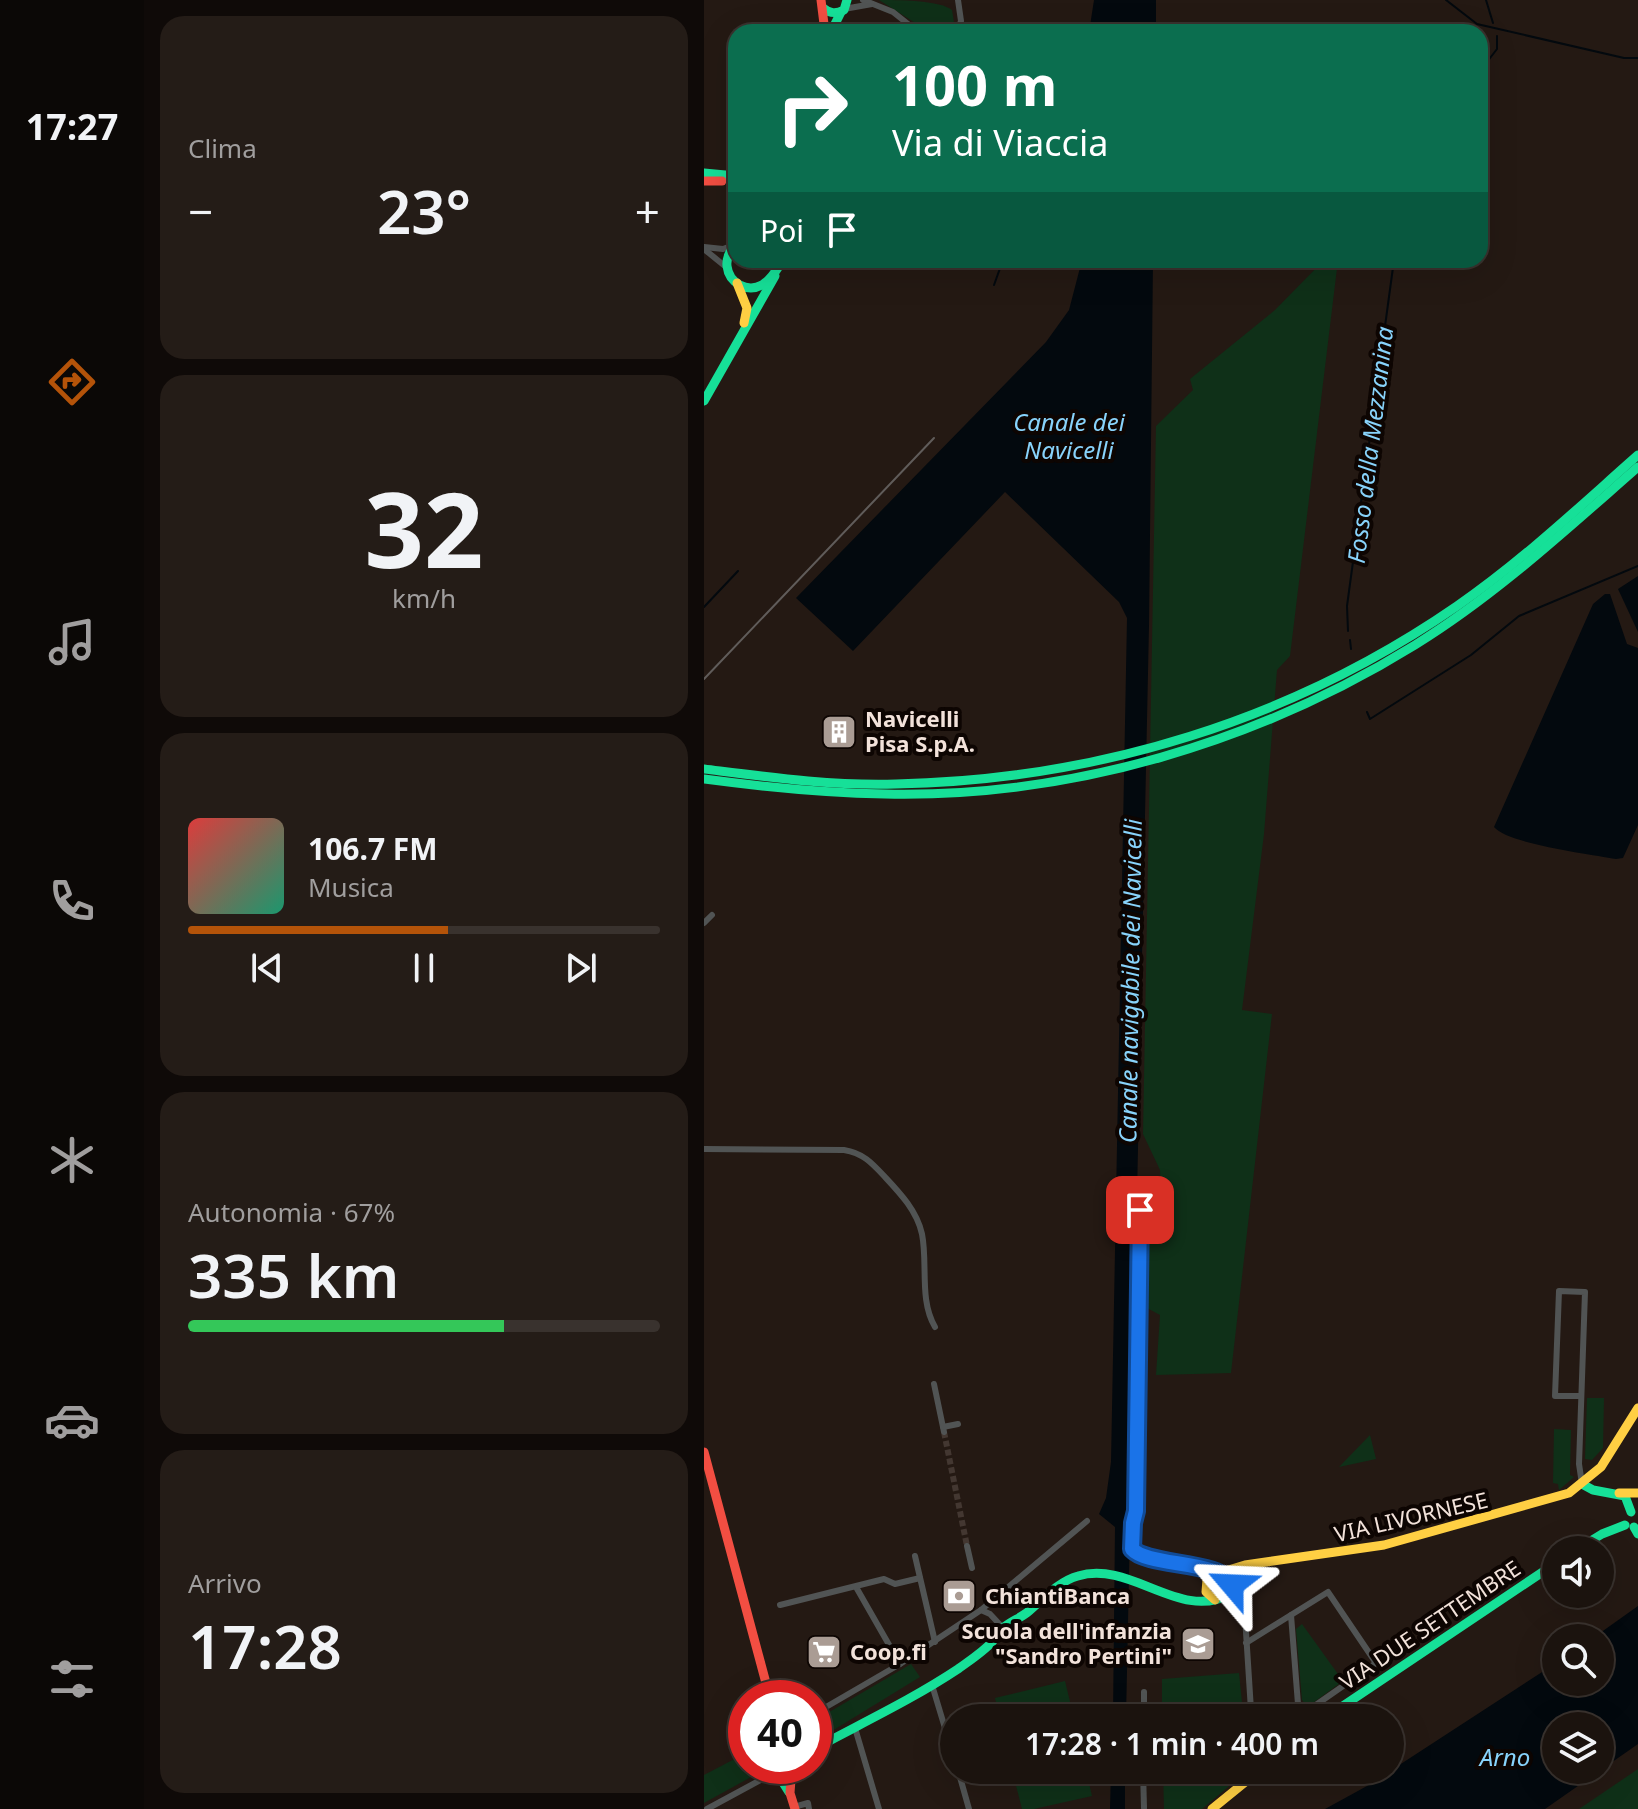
<!DOCTYPE html>
<html lang="it">
<meta charset="utf-8">
<style>
body{margin:0;font-family:"Noto Sans",sans-serif;background:#241c17;color:#f1f3f6;height:100vh;display:flex;flex-direction:column;font-size:30px;white-space:nowrap}
*{box-sizing:border-box;margin:0}
p{font-size:26px;color:#a09e9e}
.icon{flex:none;width:44px;height:44px;fill:none;stroke:currentColor;stroke-width:2;stroke-linecap:round;stroke-linejoin:round}
.map{position:relative;flex:1;overflow:hidden}
.details{display:flex;flex-direction:column;gap:16px;padding:16px;background:#0f0a08;width:560px}
.details>*{flex:none}
.banner{position:absolute;left:24px;top:24px;width:760px;height:244px;border-radius:24px;box-shadow:0 8px 32px #0002,0 0 0 2px #39322e;background:#0b6e4f;color:#fff;overflow:hidden}
.controls{position:absolute;left:838px;top:1536px;display:grid;gap:16px}
.controls a{display:grid;place-items:center;width:72px;height:72px;border-radius:50%;background:#1b130e;box-shadow:0 8px 32px #0002,0 0 0 2px #39322e;font-size:40px}
.speed{position:absolute;left:24px;top:1680px;display:flex;gap:16px;font-size:40px;font-weight:700;text-align:center}
.speed>*{display:grid;place-content:center;width:104px;height:104px;border-radius:50%;background:#1b130e;box-shadow:0 8px 32px #0002,0 0 0 2px #39322e;line-height:1}
.speed .limit{border:12px solid #d22;background:#fff;color:#111}
.pin{position:absolute;display:grid;place-items:center;width:68px;height:68px;color:#fff;margin:-34px;border-radius:16px;box-shadow:0 4px 12px #0006}
.me{position:absolute;width:88px;margin:-44px;rotate:296deg;stroke-linejoin:round;filter:drop-shadow(0 0 6px #0008)}
.turn{display:flex;align-items:center;gap:28px;height:168px;padding:0 32px;font-size:36px}
.turn .icon{width:104px;height:104px;stroke-width:2.5}
.turn b{display:block;font-size:56px;line-height:68px}
.then{display:flex;align-items:center;height:76px;padding:0 32px;background:#0003;gap:16px;font-size:30px}
.big{font-size:60px;font-weight:600;line-height:1.1}
.details .tile{flex:1;display:flex;flex-direction:column;justify-content:center;gap:12px;min-width:0;padding:0 28px;border-radius:24px;background:#241c17}
.details .dial{align-items:center;gap:0}
.dial b{font-size:104px;line-height:1}
.song{display:flex;align-items:center;gap:24px}
.cover{width:96px;height:96px;border-radius:12px;background:linear-gradient(135deg,hsl(0 70% 55%),hsl(160 70% 35%))}
.played{height:8px;border-radius:4px;background:linear-gradient(90deg,#b45309 55%,#39322e 55%)}
.keys{display:flex;justify-content:space-around;direction:ltr}
.heat{display:flex;justify-content:space-between;align-items:center;font-size:44px;direction:ltr}
.charge{height:12px;border-radius:6px;background:linear-gradient(90deg,#34c759 67%,#39322e 0)}
.trip{position:absolute;left:236px;top:1704px;width:464px;height:80px;border-radius:40px;background:#1b130e;box-shadow:0 8px 32px #0002,0 0 0 2px #39322e;font-weight:600;line-height:80px;text-align:center}
main{display:flex;flex:1;min-height:0}
.tab-bar{display:flex;flex-direction:column;width:144px;justify-content:space-around;align-items:center;background:#0b0806;color:#a09e9e}
.tab-bar .icon{width:56px;height:56px}
.tab-bar .active{color:#b45309}
.tab-bar b{font-size:36px;color:#f1f3f6}
.map>svg:first-child{display:block}
.green{fill:#0f3018}
.water{fill:#03090e;fill-rule:evenodd}
.lines{fill:none;stroke-linecap:round;stroke-linejoin:round}
.stream{stroke:#03090e;stroke-width:2}
.street-tunnel{stroke:#433731;stroke-width:6;stroke-dasharray:6 3;stroke-linecap:butt}
.street{stroke:#515454;stroke-width:6}
.fast{stroke:#16e098;stroke-width:9}
.slow{stroke:#ffcf43;stroke-width:9}
.jam{stroke:#f24e42;stroke-width:9}
.rail{stroke:#605c5a;stroke-width:2}
.route-casing{stroke:#114b97;stroke-width:20}
.route{stroke:#1a73e8;stroke-width:14}
.labels{text-anchor:middle;stroke-width:8;stroke-linejoin:round;paint-order:stroke}
.poi-label{font-size:22px;font-weight:bold;fill:#f2e2da;stroke:#0d0502;text-anchor:start}
.street-label{font-size:22px;fill:#f2e2da;stroke:#0d0502}
.water-label{font-size:24px;font-style:italic;fill:#88d3fb;stroke:#0d0502}
</style>
<main>
<nav class="tab-bar">
<b>17:27</b>
<svg class="icon active" aria-label="directions" viewBox="0 0 24 24"><path d="M12 3l9 9-9 9-9-9zM9 14v-3h6M13 9l2 2-2 2"/></svg>
<svg class="icon" aria-label="music" viewBox="0 0 24 24"><path d="M9 18V5l10-2v13"/><circle cx="6" cy="18" r="3"/><circle cx="16" cy="16" r="3"/></svg>
<svg class="icon" aria-label="phone" viewBox="0 0 24 24"><path d="M5 4h4l2 5-3 2q2 4 5 5l2-3 5 2v4C11 20 4 13 5 4z"/></svg>
<svg class="icon" aria-label="climate" viewBox="0 0 24 24"><path d="M12 3v18M4 7l16 10M4 17L20 7"/></svg>
<svg class="icon" aria-label="car" viewBox="0 0 24 24"><path d="M5 17H2v-5l4-1 3-4h7l3 4 3 1v5h-3M9 17h6M6 11h13"/><circle cx="7" cy="17" r="2"/><circle cx="17" cy="17" r="2"/></svg>
<svg class="icon" aria-label="filters" viewBox="0 0 24 24"><path d="M4 7h16M4 17h16"/><circle cx="9" cy="7" r="2"/><circle cx="15" cy="17" r="2"/></svg>
</nav>
<section class="details">
<div class="tile"><p>Clima</p>
<div class="heat"><a>−</a><b class="big">23°</b><a>+</a></div>
</div>
<div class="tile dial"><b>32</b><p>km/h</p></div>
<div class="tile">
<div class="song"><i class="cover"></i><div><b>106.7 FM</b><p>Musica</p></div></div>
<div class="played"></div>
<div class="keys"><svg class="icon" aria-label="previous" viewBox="0 0 24 24"><path d="M18 5L8 12l10 7zM5 5v14"/></svg><svg class="icon" aria-label="pause" viewBox="0 0 24 24"><path d="M8 5v14M16 5v14"/></svg><svg class="icon" aria-label="next" viewBox="0 0 24 24"><path d="M6 5l10 7-10 7zM19 5v14"/></svg></div>
</div>
<div class="tile"><p>Autonomia · 67%</p><b class="big">335 km</b><div class="charge"></div></div>
<div class="tile"><p>Arrivo</p><b class="big">17:28</b></div>
</section>
<div class="map">
<svg width="934" height="1809" viewBox="0 0 934 1809">
<rect width="100%" height="100%" fill="#241913"/>
<!-- green -->
<g class="green">
<path d="M175,0C193,0 235,0 248,10L250,22L243,32L224,31Z"/>
<polygon points="620,260 634,260 586,656 573,670 560,834 538,1010 568,1014 527,1373 452,1375 456,1315 441,1307 441,1247 446,1222 458,1215 456,1170 439,1134 452,426 489,390 486,379 571,310"/>
<polygon points="883,1398 900,1398 899,1448 888,1460 881,1459"/>
<polygon points="850,1429 867,1430 866,1475 870,1477 855,1490 854,1484 849,1483"/>
<polygon points="666,1435 672,1459 635,1467"/>
<polygon points="598,1624 639,1681 606,1705 602,1705 598,1700 592,1629"/>
<polygon points="207,1664 216,1677 110,1742 110,1721"/>
<polygon points="535,1673 539,1712 553,1712 554,1718 458,1718 458,1679"/>
<polygon points="361,1681 370,1718 296,1718 291,1698"/>
<polygon points="42,1753 42,1766 55,1766 58,1771 0,1803 0,1775"/>
<polygon points="934,1769 934,1809 875,1809"/>
<polygon points="308,1770 382,1770 388,1796 330,1809 318,1809"/>
<polygon points="459,1770 544,1770 498,1809 460,1809"/>
</g>
<!-- water -->
<g class="water">
<polygon points="390,0 452,0 452,32 385,32"/>
<polygon points="378,260 449,260 445,625 422,1718 409,1718 411,1527 395,1514 402,1498 407,1462 423,618 415,602 301,492 149,651 92,598 342,342 365,310"/>
<polygon points="934,576 934,632 914,589"/>
<path d="M901,594H906L923,644L934,648V825L919,858L912,859C886,854 804,844 790,827L889,604Z"/>
<path d="M934,1606V1744L841,1809H621L663,1786L852,1663V1682H896V1638H889ZM896,1726V1770H852V1726Z"/>
<polygon points="407,1770 421,1770 421,1809 406,1809"/>
</g>
<g class="lines">
<!-- stream -->
<g class="stream">
<polyline points="742,0 773,24 920,58 934,58"/>
<polyline points="782,0 789,23"/>
<polyline points="776,71 793,49 793,36"/>
<polyline points="290,285 299,260"/>
<polyline points="0,607 34,571"/>
<polyline points="644,631 643,606 690,260"/>
<polyline points="646,640 647,649"/>
<polyline points="663,712 666,719 767,655 815,616 934,566"/>
</g>
<!-- street-tunnel -->
<polyline class="street-tunnel" points="240,1432 263,1546"/>
<!-- street -->
<g class="street">
<polyline points="159,0 189,12 214,32"/>
<polyline points="140,9 168,4"/>
<polyline points="253,32 257,21 254,0"/>
<polyline points="0,247 19,249 27,246"/>
<polyline points="0,249 22,267"/>
<polyline points="0,923 8,915"/>
<path d="M0,1149L140,1150C159,1153 168,1163 181,1177C196,1193 213,1211 218,1234C224,1264 215,1300 231,1327"/>
<path d="M437,1181L432,1511C429,1521 425,1538 428,1548C432,1560 470,1561 481,1563C491,1566 502,1569 511,1573"/>
<polyline points="230,1384 240,1432"/>
<polyline points="877,1396 851,1396 855,1291 881,1292 875,1464 878,1484"/>
<polyline points="239,1427 254,1424"/>
<polyline points="263,1546 268,1568"/>
<polyline points="211,1556 231,1642"/>
<polyline points="528,1585 540,1601 547,1710"/>
<polyline points="152,1587 196,1664"/>
<polyline points="529,1600 539,1614"/>
<polyline points="76,1605 180,1579 191,1584 216,1578"/>
<polyline points="277,1610 286,1614 299,1628"/>
<polyline points="587,1615 624,1592 672,1663 596,1716"/>
<polyline points="542,1643 587,1615 595,1717"/>
<polyline points="228,1685 250,1758"/>
<polyline points="110,1714 196,1664 277,1610 383,1521"/>
<polyline points="440,1718 440,1692"/>
<polyline points="151,1728 175,1809"/>
<polyline points="254,1770 265,1809"/>
<polyline points="439,1770 440,1808"/>
<polyline points="90,1807 104,1803 105,1809"/>
<polyline points="3,1809 62,1777"/>
</g>
<!-- fast -->
<g class="fast">
<path d="M119,8C126,14 132,14 140,10L143,0"/>
<polyline points="127,32 137,12"/>
<polyline points="0,173 32,176"/>
<path d="M32,242C27,250 22,257 23,266C25,283 43,293 58,285C68,279 73,269 79,260"/>
<polyline points="0,401 71,276"/>
<path d="M0,769C64,777 128,786 192,784C393,780 588,720 753,606C818,561 875,507 934,455"/>
<path d="M0,779C60,787 120,793 181,794C367,798 554,742 711,645C792,595 863,529 934,467"/>
<polyline points="878,1484 889,1490 921,1496 927,1512"/>
<polyline points="930,1527 934,1534"/>
<polyline points="872,1550 898,1534 921,1525"/>
<polyline points="621,1718 852,1563"/>
<path d="M110,1749C158,1723 209,1699 254,1669C265,1661 279,1652 288,1642C292,1638 295,1632 299,1628C307,1621 317,1618 325,1611C339,1599 355,1581 374,1576C427,1560 476,1622 526,1594L527,1584L539,1567"/>
<polyline points="71,1770 85,1792"/>
</g>
<!-- slow -->
<g class="slow">
<polyline points="33,283 43,308 40,323"/>
<polyline points="915,1493 934,1493"/>
<polyline points="511,1600 502,1592 503,1579 508,1575 541,1565 680,1545 865,1493 897,1467 934,1408"/>
<polyline points="508,1809 556,1770"/>
</g>
<!-- jam -->
<g class="jam">
<polyline points="117,0 121,32"/>
<polyline points="0,181 18,181"/>
<polyline points="0,1452 66,1698"/>
<polyline points="88,1766 86,1793 91,1809"/>
</g>
<!-- rail -->
<polyline class="rail" points="0,679 230,438"/>
</g>
<g class="lines">
<!-- route casing -->
<g class="route-casing">
<path id="route" d="M436,1210L432,1511L429,1523L428,1549C444,1567 518,1560 528,1585"/>
</g>
<!-- route -->
<use href="#route" class="route"/>
</g>
<!-- icons -->
<defs>
<g id="building-square" transform="scale(1.8)"><rect x="-9" y="-9" width="18" height="18" rx="4" fill="#aa9c94" stroke="#0d0502"/><path d="M-4-6H4V6H1V3H-1V6H-4ZM-2.5-4.3h1.7v1.8h-1.7ZM.8-4.3h1.7v1.8H.8ZM-2.5-1h1.7V.8h-1.7ZM.8-1h1.7V.8H.8Z" fill="#fff"/></g>
<g id="bank-square" transform="scale(1.8)"><rect x="-9" y="-9" width="18" height="18" rx="4" fill="#aa9c94" stroke="#0d0502"/><path d="M-6-4H6V4H-6ZM0-2.3a2.3 2.3 0 1 0 0 4.6a2.3 2.3 0 1 0 0-4.6Z" fill="#fff"/></g>
<g id="school-square" transform="scale(1.8)"><rect x="-9" y="-9" width="18" height="18" rx="4" fill="#aa9c94" stroke="#0d0502"/><path d="M0-5L7-2L0 1L-7-2ZM-4 1L0 2.5L4 1V4Q0 6-4 4Z" fill="#fff"/></g>
<g id="supermarket-square" transform="scale(1.8)"><rect x="-9" y="-9" width="18" height="18" rx="4" fill="#aa9c94" stroke="#0d0502"/><path d="M-6-5.5h2.5l.6 2H6L4.5 2H-2.5L-4.4-4H-6ZM-1.5 3.2a1.3 1.3 0 1 0 .1 0ZM3 3.2a1.3 1.3 0 1 0 .1 0Z" fill="#fff"/></g>
</defs>
<g fill-rule="evenodd">
<use href="#building-square" x="135" y="732"/>
<use href="#bank-square" x="255" y="1596"/>
<use href="#school-square" x="494" y="1644"/>
<use href="#supermarket-square" x="120" y="1652"/>
</g>
<g class="labels">
<!-- poi labels -->
<g class="poi-label">
<text x="161" y="727">Navicelli<tspan x="161" dy="25">Pisa S.p.A.</tspan></text>
<text x="281" y="1604">ChiantiBanca</text>
<text x="468" y="1639" text-anchor="end">Scuola dell'infanzia<tspan x="468" dy="25">"Sandro Pertini"</tspan></text>
<text x="146" y="1660">Coop.fi</text>
</g>
<!-- street labels -->
<g class="street-label">
<text transform="translate(707 1517) rotate(-13)" y="8">VIA LIVORNESE</text>
<text transform="translate(726 1625) rotate(-34)" y="8">VIA DUE SETTEMBRE</text>
</g>
<!-- water labels -->
<g class="water-label">
<text x="365" y="431">Canale dei<tspan x="365" dy="28">Navicelli</tspan></text>
<text transform="translate(667 445) rotate(-83)" y="8">Fosso della Mezzanina</text>
<text transform="translate(427 981) rotate(-89)" y="8">Canale navigabile dei Navicelli</text>
<text x="801" y="1766">Arno</text>
</g>
</g>
</svg>
<div class="controls">
<a><svg class="icon" aria-label="sound" viewBox="0 0 24 24"><path d="M4 9h4l5-4v14l-5-4H4zM17 9q2 3 0 6"/></svg></a>
<a><svg class="icon" aria-label="search" viewBox="0 0 24 24"><circle cx="10" cy="10" r="6"/><path d="M15 15l6 6"/></svg></a>
<a><svg class="icon" aria-label="layers" viewBox="0 0 24 24"><path d="M12 4l9 5-9 5-9-5zM3 14l9 5 9-5"/></svg></a>
</div>
<div class="speed"><div class="limit">40</div></div>
<div class="pin" style="left:436px;top:1210px;background:#d93025"><svg class="icon" aria-label="arrive" viewBox="0 0 24 24"><path d="M6 21V4h12l-3 4 3 4H6"/></svg></div>
<svg class="me" style="left:528px;top:1585px" viewBox="-20 -20 40 40"><path d="M0-17L14 15 0 8-14 15z" fill="#1a73e8" stroke="#fff" stroke-width="4"/></svg>
<div class="trip">17:28 · 1 min · 400 m</div>
<div class="banner">
<div class="turn"><svg class="icon" aria-label="right" viewBox="0 0 24 24"><path d="M7 20v-9h11M14 6l5 5-5 5"/></svg><div><b>100 m</b>Via di Viaccia</div></div>
<div class="then">Poi<svg class="icon" aria-label="arrive" viewBox="0 0 24 24"><path d="M6 21V4h12l-3 4 3 4H6"/></svg></div>
</div>
</div>
</main>
